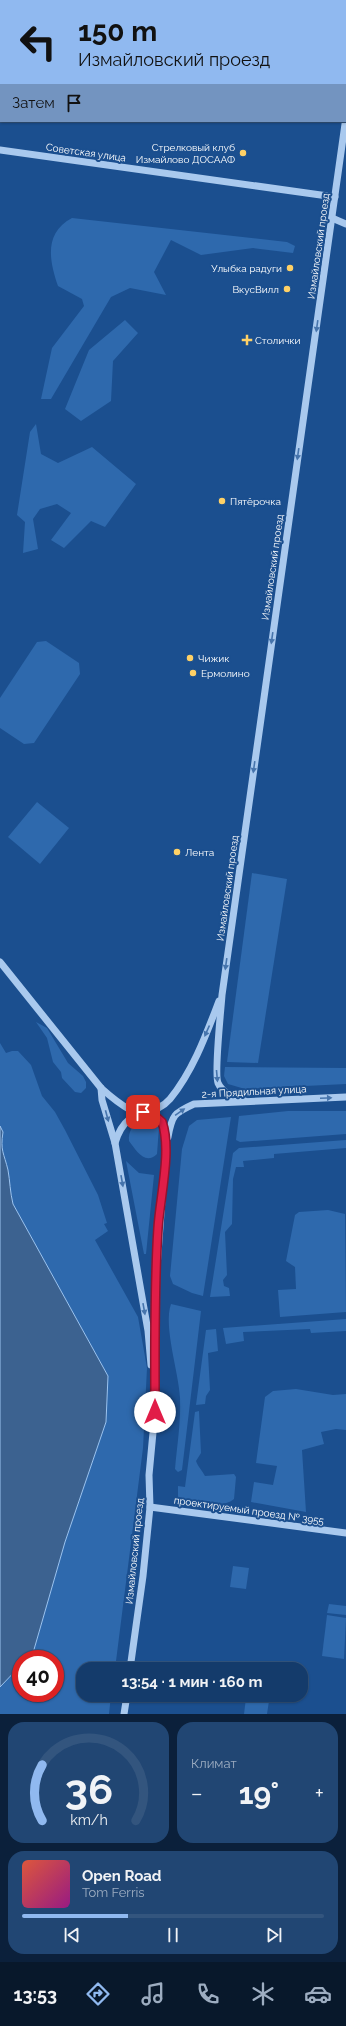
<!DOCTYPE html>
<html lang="ru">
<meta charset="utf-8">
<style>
body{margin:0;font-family:Raleway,sans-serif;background:#214673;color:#f1f3f6;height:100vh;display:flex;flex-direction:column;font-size:15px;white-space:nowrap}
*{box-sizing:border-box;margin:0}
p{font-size:13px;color:#9dadc1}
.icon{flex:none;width:22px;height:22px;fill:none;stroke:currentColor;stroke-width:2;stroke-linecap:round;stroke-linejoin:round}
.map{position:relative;height:1714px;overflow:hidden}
.sheet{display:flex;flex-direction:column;gap:8px;padding:8px;background:#0b203b;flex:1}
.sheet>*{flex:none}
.banner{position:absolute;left:0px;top:0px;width:346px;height:122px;box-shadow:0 1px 3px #0004,0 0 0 1px #33557e;background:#90b9f0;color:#111;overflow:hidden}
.speed{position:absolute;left:12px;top:1650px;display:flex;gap:8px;font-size:20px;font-weight:700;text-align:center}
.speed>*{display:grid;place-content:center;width:52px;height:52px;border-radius:50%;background:#143b6b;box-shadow:0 1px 3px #0004,0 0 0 1px #33557e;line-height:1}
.speed .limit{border:6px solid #d22;background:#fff;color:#111}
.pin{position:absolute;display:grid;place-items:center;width:34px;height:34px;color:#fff;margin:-17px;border-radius:8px;box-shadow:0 2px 6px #0006}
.me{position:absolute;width:44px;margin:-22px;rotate:0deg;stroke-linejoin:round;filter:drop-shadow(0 0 3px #0008)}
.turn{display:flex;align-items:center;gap:14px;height:84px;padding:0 12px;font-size:18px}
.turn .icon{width:52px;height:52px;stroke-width:2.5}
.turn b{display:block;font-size:28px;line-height:34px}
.then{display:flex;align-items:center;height:38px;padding:0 12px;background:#0003;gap:8px;font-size:15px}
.big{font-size:30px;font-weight:700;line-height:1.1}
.sheet .widget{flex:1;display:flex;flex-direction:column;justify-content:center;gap:6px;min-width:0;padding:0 14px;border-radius:16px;background:#214673}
.sheet .dial{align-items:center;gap:0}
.dial svg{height:104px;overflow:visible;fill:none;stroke:#33557e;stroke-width:7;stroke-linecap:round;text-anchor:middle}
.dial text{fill:#f1f3f6;stroke:none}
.song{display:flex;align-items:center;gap:12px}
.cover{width:48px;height:48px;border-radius:6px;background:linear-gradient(135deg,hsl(10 70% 55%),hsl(310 70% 35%))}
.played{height:4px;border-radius:2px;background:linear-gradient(90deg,#90b9f0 35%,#33557e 35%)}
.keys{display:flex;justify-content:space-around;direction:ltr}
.heat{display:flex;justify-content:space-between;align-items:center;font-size:22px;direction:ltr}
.sheet .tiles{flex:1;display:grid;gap:8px;grid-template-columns:1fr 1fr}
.widget:last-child{grid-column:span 2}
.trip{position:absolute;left:76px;top:1662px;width:232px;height:40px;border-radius:16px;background:#143b6b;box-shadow:0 1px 3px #0004,0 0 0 1px #33557e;font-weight:700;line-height:40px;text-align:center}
.tab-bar{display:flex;height:64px;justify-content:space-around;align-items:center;background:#08182b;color:#9dadc1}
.tab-bar .icon{width:28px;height:28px}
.tab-bar .selected{color:#90b9f0}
.tab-bar b{font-size:18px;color:#f1f3f6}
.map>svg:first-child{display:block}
.green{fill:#2e69ad}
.water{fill:#3c6290;stroke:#9cc4f0}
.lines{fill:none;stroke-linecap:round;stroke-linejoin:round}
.minor{stroke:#a9c9ee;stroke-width:7}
.oneway{fill:#4674ac}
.route-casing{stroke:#92132f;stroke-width:10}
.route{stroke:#e11d48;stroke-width:7}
.poi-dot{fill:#ffd166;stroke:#1b4f8f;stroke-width:1.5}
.labels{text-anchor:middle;stroke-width:4;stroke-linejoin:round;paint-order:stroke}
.poi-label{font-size:10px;fill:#fff;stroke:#1b4f8f;text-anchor:start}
.street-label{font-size:10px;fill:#fff;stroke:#1b4f8f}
</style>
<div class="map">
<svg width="346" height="1714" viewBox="0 0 346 1714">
<rect width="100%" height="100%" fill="#1b4f8f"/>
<!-- green -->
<g class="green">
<path d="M72,218L287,242L295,246L293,253L253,248L201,255L171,240L154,272L166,295L130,288L111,297L51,399H41L52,348L84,306L82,299L58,286C49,260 44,233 72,218Z"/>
<polygon points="125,320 138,333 113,361 111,401 81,421 65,409 89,350"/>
<polygon points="36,424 41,454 58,463 92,447 136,484 105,527 91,521 64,548 51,540 71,513 57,504 40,509 33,519 38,549 23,553 25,522 17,515 30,432"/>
<polygon points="46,641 79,663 80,674 34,743 24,744 0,728 0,698 37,642"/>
<polygon points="37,802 69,828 40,864 8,837"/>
<polygon points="252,873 287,879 258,1063 227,1062"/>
<polygon points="36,1022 47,1028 68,1063 83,1076 86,1082 86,1088 81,1093 75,1092 62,1078 61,1072 53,1062 47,1038"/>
<path d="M0,1043L6,1053L12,1051H18L31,1065L42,1096L55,1112L65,1130L98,1195L107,1223L104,1224L108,1231L95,1240L138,1317L147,1368L143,1448L115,1669H83V1695H111L109,1714H0V1687L21,1665V1693H55V1659H27L33,1653L65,1542L106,1422L108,1376L13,1204C10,1192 10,1181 8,1170C4,1153 0,1151 3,1132L0,1126Z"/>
<polygon points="225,1067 346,1068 346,1084 245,1089 228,1084 224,1076"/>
<polygon points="288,1111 346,1111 346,1134 240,1142 236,1140 239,1116"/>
<polygon points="231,1117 203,1296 192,1293 173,1284 170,1276 182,1149 189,1126 197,1120"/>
<path d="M142,1120L151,1121L159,1127L157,1154C145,1166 136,1150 129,1141C128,1132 133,1123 142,1120Z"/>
<polygon points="346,1140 346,1148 274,1154 274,1158 243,1161 244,1167 236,1167 233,1179 232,1224 225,1232 227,1275 223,1280 224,1286 229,1288 230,1296 210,1297 233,1153 239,1148"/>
<polygon points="126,1161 139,1173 154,1175 146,1254 144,1254"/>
<polygon points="328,1210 345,1214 346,1312 280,1317 278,1290 296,1289 295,1267 286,1261 295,1215 299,1212"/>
<path d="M171,1304L201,1311L182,1470L178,1472L175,1469C177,1446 181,1422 180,1398C179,1373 163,1326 171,1304Z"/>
<polygon points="346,1319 346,1331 311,1333 310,1329 243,1332 244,1341 226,1344 223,1328"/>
<polygon points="216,1329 218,1351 208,1353 210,1390 206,1396 205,1404 196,1405 206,1330"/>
<polygon points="296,1389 333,1395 346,1394 346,1430 336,1429 321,1432 324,1444 302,1450 306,1512 251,1502 254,1482 273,1485 277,1466 256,1463 265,1397 273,1391"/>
<path d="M199,1411L201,1453L196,1461C198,1467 202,1470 205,1476L234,1474L236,1477L234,1499C221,1510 195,1500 178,1498V1486L185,1487L195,1412Z"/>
<polygon points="233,1566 249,1568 246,1589 230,1587"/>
<polygon points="329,1604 346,1606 346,1615 327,1613"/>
<polygon points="327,1615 346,1618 344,1659 322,1656"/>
<polygon points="246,1698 269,1701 267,1714 244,1714"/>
</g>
<!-- water -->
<path class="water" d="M0,1126L3,1132C0,1151 4,1153 8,1170C10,1181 10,1192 13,1204L108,1376L106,1422L65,1542L33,1653L27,1659H21V1665L0,1687Z"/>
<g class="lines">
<!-- minor -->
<g class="minor">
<polyline points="0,150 335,197"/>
<polyline points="332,218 346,224"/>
<path d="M0,962L101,1088C110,1096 119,1104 129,1109C157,1120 163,1110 166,1146L155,1294V1411L149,1475L150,1507L143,1576L130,1669"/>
<polyline points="101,1088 102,1100 115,1143 148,1331 151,1365"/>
<path d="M245,1101C235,1097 223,1094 218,1083C214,1074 221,1010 222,995L346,117"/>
<path d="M168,1137C172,1115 174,1113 194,1104L346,1097"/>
<path d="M115,1143C127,1103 152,1120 170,1099C193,1071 206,1035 219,1001"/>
<polyline points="150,1507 346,1533"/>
<polyline points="124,1714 127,1695"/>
</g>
</g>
<!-- one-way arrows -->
<defs><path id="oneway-solid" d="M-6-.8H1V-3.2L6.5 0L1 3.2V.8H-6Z"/></defs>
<g class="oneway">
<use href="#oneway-solid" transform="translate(317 326) rotate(98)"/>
<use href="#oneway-solid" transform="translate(298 454) rotate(98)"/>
<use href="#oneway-solid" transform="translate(272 638) rotate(98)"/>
<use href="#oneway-solid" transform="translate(254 767) rotate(98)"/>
<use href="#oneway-solid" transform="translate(226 964) rotate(98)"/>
<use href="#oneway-solid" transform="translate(207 1031) rotate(114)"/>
<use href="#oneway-solid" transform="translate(217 1076) rotate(85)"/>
<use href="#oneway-solid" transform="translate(326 1098) rotate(-2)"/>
<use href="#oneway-solid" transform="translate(180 1112) rotate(-35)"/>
<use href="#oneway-solid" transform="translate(107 1116) rotate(75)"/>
<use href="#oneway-solid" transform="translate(122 1181) rotate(80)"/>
<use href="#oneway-solid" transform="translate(144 1309) rotate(80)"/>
</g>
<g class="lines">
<!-- route casing -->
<g class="route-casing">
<path id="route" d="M143,1112L154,1115L162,1122C172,1150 160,1197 158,1228C154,1289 155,1350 155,1412"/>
</g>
<!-- route -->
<use href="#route" class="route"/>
</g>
<!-- markers -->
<g class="poi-dot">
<circle cx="243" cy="153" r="4"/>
<circle cx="290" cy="268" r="4"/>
<circle cx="287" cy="289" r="4"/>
<path d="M245 334h4v4h4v4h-4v4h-4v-4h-4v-4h4z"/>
<circle cx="222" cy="501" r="4"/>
<circle cx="190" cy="658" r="4"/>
<circle cx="193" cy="673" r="4"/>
<circle cx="177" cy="852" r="4"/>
</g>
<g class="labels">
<!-- poi labels -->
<g class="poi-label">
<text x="235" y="151" text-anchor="end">Стрелковый клуб<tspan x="235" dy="12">Измайлово ДОСААФ</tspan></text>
<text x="282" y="272" text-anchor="end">Улыбка радуги</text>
<text x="279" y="293" text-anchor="end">ВкусВилл</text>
<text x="255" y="344">Столички</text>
<text x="230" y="505">Пятёрочка</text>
<text x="198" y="662">Чижик</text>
<text x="201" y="677">Ермолино</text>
<text x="185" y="856">Лента</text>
</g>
<!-- street labels -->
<g class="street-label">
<text transform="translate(86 152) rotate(8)" y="4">Советская улица</text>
<text transform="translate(318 246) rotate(-82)" y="4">Измайловский проезд</text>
<text transform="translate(272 567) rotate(-82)" y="4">Измайловский проезд</text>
<text transform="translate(227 888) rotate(-82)" y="4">Измайловский проезд</text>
<text transform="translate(254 1091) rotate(-3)" y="4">2-я Прядильная улица</text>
<text transform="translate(249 1510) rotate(8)" y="4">проектируемый проезд № 3955</text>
<text transform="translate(134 1551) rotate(-84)" y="4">Измайловский проезд</text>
</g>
</g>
</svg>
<div class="speed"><div class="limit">40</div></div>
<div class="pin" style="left:143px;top:1112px;background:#d93025"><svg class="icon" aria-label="arrive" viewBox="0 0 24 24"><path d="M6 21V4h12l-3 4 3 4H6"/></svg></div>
<svg class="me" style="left:155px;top:1412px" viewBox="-20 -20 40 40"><circle r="19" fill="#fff"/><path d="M0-13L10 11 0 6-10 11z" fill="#e11d48"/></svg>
<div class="trip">13:54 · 1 мин · 160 m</div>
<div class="banner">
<div class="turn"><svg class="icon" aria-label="left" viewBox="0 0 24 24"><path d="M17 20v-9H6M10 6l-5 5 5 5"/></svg><div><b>150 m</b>Измайловский проезд</div></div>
<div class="then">Затем<svg class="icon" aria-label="arrive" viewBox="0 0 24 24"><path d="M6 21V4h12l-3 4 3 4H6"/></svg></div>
</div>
</div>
<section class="sheet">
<div class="tiles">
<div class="widget dial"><svg viewBox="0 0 100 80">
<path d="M14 69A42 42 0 1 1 86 69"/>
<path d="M14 69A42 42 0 0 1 14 26" stroke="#90b9f0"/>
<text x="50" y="56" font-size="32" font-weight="700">36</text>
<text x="50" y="72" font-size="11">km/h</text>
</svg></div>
<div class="widget"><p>Климат</p>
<div class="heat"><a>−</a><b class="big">19°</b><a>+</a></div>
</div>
<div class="widget">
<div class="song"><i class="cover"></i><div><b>Open Road</b><p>Tom Ferris</p></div></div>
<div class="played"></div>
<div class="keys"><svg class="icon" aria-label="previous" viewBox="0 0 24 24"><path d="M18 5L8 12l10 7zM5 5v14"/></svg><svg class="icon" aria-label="pause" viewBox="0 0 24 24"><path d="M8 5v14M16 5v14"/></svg><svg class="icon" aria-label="next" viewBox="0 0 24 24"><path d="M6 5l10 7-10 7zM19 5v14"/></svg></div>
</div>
</div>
</section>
<nav class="tab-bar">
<b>13:53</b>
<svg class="icon selected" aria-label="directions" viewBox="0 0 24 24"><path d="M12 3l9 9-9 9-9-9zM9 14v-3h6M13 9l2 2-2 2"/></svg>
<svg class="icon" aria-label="music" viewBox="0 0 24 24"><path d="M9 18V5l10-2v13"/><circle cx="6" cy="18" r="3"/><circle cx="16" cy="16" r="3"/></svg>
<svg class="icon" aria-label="phone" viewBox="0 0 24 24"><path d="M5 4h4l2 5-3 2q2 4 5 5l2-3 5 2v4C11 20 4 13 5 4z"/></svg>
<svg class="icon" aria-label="climate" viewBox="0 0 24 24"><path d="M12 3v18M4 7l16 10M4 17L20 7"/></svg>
<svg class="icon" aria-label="car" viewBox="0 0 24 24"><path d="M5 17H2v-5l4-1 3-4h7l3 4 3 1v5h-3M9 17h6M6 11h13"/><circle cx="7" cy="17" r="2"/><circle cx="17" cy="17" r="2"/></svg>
</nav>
